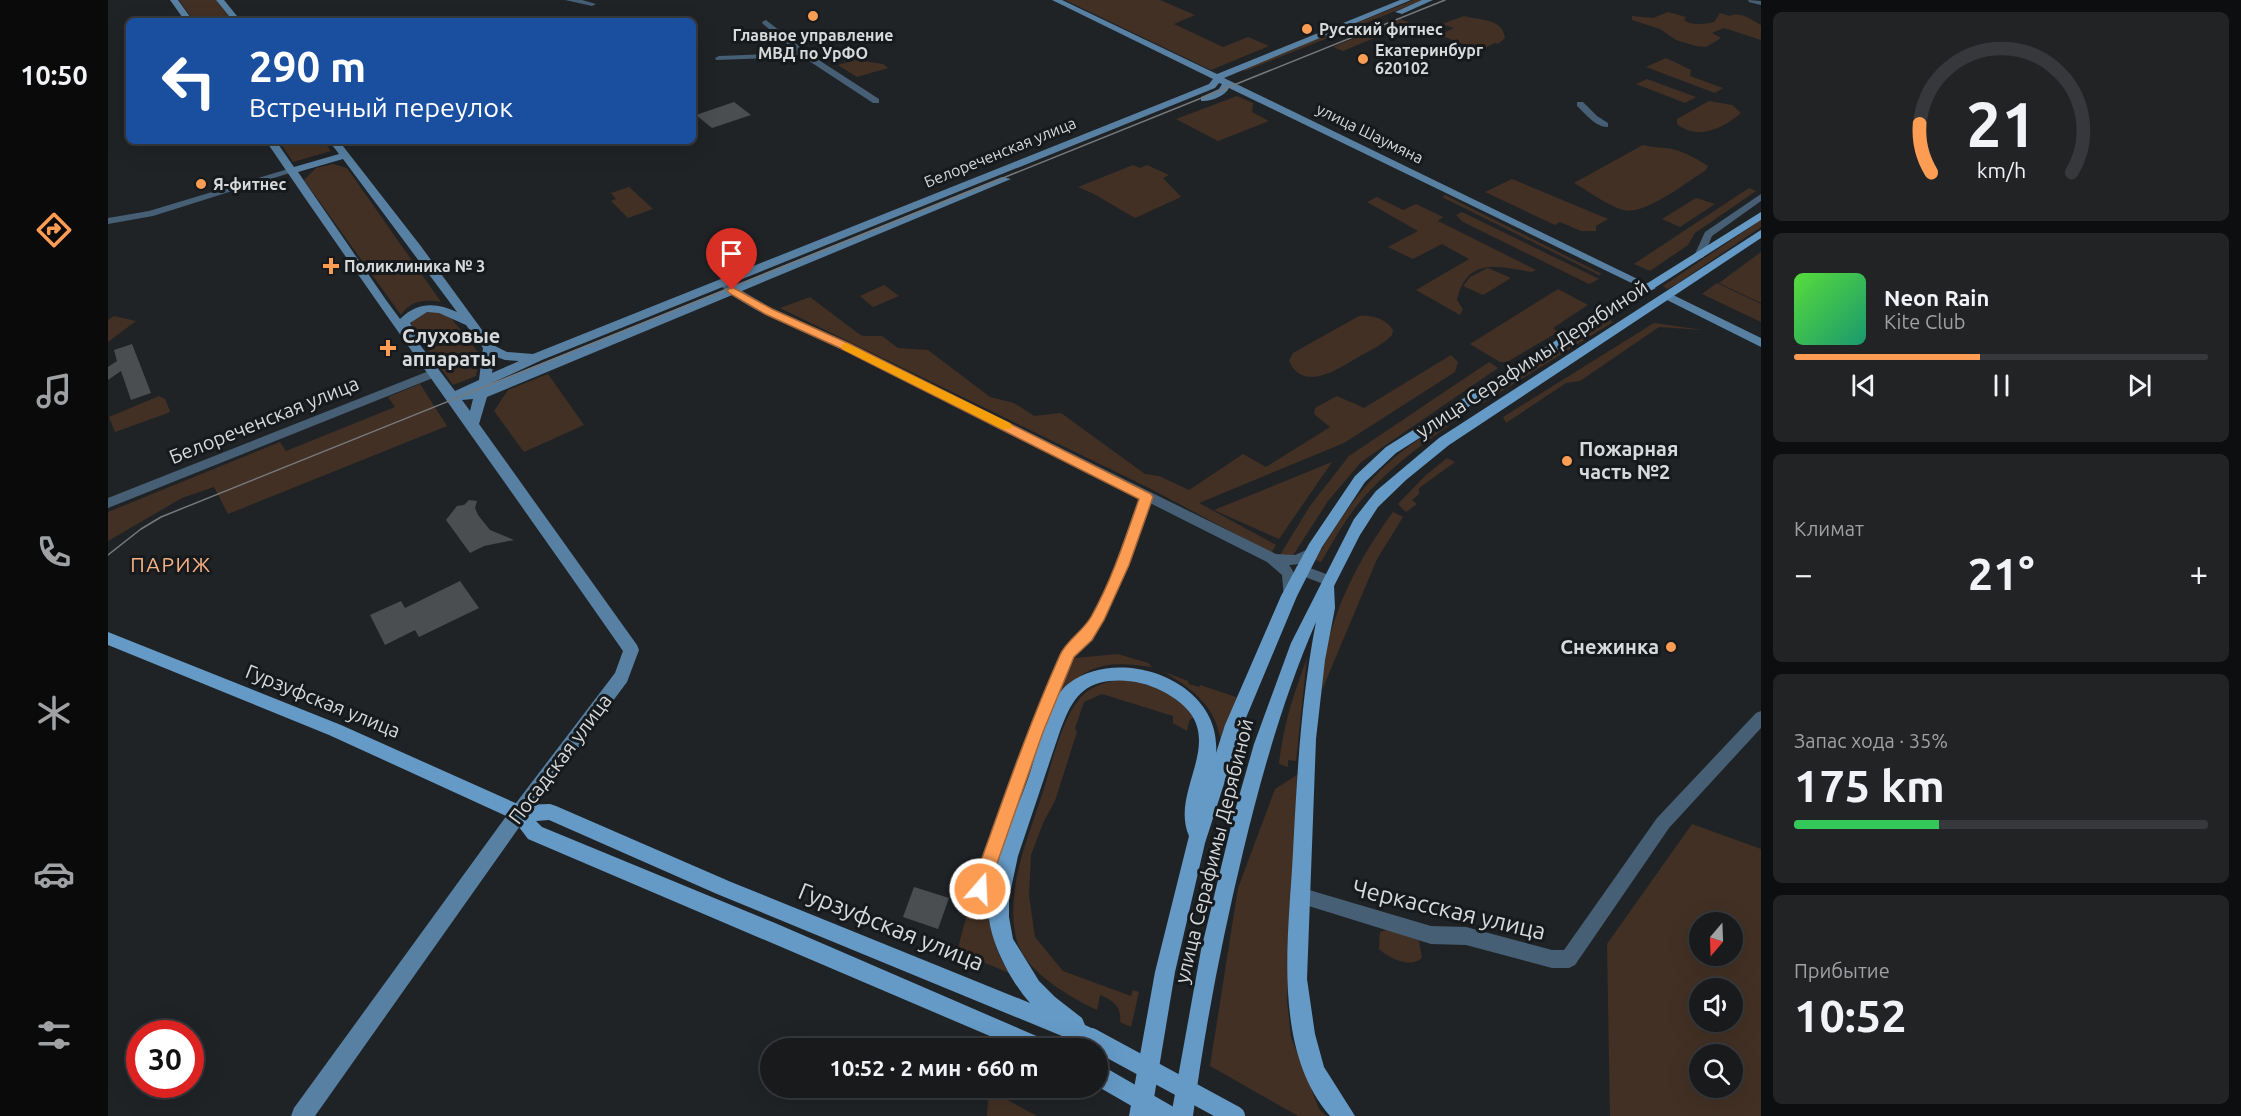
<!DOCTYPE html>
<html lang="ru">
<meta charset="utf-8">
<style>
body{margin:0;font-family:Ubuntu,sans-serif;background:#212325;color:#f1f3f6;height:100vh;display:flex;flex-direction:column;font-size:22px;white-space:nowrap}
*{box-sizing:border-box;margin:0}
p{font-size:20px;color:#9fa1a3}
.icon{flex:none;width:33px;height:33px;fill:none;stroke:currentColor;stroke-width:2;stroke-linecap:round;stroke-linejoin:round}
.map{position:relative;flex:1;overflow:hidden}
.sheet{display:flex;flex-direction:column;gap:12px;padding:12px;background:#0d0e0f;width:480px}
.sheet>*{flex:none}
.guide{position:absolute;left:18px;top:18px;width:570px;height:126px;border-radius:9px;box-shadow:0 6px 24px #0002,0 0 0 2px #36383b;background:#1a4fa0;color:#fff;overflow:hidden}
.needle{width:39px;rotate:199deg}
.controls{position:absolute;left:1581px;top:912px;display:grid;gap:12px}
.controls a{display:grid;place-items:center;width:54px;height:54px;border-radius:50%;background:#181a1c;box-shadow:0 6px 24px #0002,0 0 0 2px #36383b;font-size:30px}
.speed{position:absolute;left:18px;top:1020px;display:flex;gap:12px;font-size:30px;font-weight:700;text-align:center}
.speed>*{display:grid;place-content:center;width:78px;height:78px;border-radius:50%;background:#181a1c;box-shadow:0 6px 24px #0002,0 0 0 2px #36383b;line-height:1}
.speed .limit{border:9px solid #d22;background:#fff;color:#111}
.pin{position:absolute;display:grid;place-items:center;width:51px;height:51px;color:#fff;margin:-62px -26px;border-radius:50% 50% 50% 0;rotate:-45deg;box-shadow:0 0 6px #0007}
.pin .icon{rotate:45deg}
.me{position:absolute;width:66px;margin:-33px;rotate:19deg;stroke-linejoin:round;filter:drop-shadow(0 0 4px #0008)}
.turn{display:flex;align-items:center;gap:21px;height:126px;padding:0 24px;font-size:27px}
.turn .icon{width:78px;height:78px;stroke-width:2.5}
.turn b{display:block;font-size:42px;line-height:51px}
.big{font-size:45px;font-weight:600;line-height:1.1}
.sheet .card{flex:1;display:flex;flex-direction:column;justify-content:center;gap:9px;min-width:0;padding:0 21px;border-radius:9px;background:#212325}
.sheet .dial{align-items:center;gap:0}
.dial svg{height:156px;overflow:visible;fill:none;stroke:#36383b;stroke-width:7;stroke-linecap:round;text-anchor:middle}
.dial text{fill:#f1f3f6;stroke:none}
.song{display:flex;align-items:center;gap:18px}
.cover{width:72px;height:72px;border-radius:9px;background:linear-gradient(135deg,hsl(110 70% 55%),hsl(160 70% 35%))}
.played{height:6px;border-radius:3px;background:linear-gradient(90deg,#fd9d54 45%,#36383b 45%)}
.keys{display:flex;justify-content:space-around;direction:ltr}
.heat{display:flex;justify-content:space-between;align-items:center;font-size:33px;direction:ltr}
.charge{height:9px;border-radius:4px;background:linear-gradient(90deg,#34c759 35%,#36383b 0)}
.trip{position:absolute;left:652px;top:1038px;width:348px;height:60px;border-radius:30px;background:#181a1c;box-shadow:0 6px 24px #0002,0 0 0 2px #36383b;font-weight:600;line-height:60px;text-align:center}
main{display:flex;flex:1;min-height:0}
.tabs{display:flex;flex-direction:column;width:108px;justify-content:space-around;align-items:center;background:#0a0a0b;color:#9fa1a3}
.tabs .icon{width:42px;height:42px}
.tabs .active{color:#fd9d54}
.tabs b{font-size:27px;color:#f1f3f6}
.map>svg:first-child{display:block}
.green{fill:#423024;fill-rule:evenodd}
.building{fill:#4b4e51}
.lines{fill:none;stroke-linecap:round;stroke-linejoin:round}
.street{fill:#465f74;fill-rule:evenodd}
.secondary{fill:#5780a2;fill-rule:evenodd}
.primary{fill:#659ac6;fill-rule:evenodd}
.tram{stroke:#77797c;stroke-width:1.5}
.primary-bridge{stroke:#659ac6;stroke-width:20}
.route{fill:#fd9d54;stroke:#a46637;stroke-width:1.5}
.slow{fill:#f59e0b}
.poi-dot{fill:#fd9d54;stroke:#171a1c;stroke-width:2}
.labels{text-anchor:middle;stroke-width:6;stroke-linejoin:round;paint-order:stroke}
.far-poi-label{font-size:16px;font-weight:bold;fill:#d7d9da;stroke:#171a1c;text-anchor:start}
.far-street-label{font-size:16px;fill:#d7d9da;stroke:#171a1c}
.poi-label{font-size:20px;font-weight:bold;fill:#d7d9da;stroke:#171a1c;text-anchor:start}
.street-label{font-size:20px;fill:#d7d9da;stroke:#171a1c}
.neighbourhood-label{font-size:21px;letter-spacing:1.5px;fill:#f6b283;stroke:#171a1c}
.near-street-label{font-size:24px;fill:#d7d9da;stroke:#171a1c}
</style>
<main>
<nav class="tabs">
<b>10:50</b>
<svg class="icon active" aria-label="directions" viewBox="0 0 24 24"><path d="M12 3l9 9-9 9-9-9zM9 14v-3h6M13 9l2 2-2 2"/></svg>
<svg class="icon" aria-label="music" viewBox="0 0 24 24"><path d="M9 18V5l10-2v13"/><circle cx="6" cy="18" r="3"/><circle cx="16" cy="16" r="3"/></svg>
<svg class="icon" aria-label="phone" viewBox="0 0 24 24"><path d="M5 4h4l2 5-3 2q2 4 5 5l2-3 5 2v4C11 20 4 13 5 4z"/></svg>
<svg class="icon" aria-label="climate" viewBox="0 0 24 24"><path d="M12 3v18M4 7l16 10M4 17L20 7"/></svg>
<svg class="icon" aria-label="car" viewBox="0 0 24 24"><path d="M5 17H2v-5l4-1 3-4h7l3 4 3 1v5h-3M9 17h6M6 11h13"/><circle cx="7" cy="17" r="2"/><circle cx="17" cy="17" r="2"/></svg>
<svg class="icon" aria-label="filters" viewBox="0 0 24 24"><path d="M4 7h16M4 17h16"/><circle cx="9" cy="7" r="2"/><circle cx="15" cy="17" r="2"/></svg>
</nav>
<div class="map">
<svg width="1653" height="1116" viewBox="0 0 1653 1116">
<rect width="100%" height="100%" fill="#202326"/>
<!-- green -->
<g class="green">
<polygon points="71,0 108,0 124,21 86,21"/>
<polygon points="957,0 1052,0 1087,15 1066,24 1115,47 1140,37 1161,46 1103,70"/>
<polygon points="1306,0 1315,0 1137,71 1134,69"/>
<path d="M1560,12L1578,17L1576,20C1584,26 1597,24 1606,22L1612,13L1622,16C1632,11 1644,20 1653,25V40L1616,28L1604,33L1613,38L1598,47L1588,46L1568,40L1552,29L1524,20V16L1545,18Z"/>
<path d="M1356,16C1371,21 1394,17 1397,38L1390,44L1387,43L1372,50L1331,35L1346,28L1334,24Z"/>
<polygon points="1292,19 1302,23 1235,51 1225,47"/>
<polygon points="1558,58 1583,70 1582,76 1615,88 1607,93 1538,67"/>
<polygon points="748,60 775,64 780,68 749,77 730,65"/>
<polygon points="1539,79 1588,97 1577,103 1528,84"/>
<polygon points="1129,96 1145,103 1144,112 1161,121 1110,141 1068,119"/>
<path d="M1601,101L1624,105L1633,113C1615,128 1590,141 1569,124V119Z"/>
<polygon points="171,141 215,141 223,151 185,162"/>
<path d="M1535,145C1545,148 1555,147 1564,149C1577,152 1589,159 1600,166L1598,170C1579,182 1536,216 1515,210C1496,204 1483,192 1466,183Z"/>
<path d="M225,164L239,168L333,302C318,299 302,300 293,315L196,180L208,168Z"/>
<polygon points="1025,165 1032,168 1039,165 1061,175 1055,178 1073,197 1027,218 986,194 970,187"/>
<polygon points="1404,179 1500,219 1488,226 1488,231 1473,231 1452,222 1447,225 1377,192"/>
<polygon points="521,187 545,209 520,218 503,201 508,199 503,193"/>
<polygon points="1641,188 1648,191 1587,233 1580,245 1542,271 1526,264"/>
<polygon points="1337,195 1494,274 1491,275 1334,197"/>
<path d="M1269,197L1295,210L1308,204L1335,217L1330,221L1428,270L1424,272C1390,267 1359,256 1349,300L1355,309L1352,315L1308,290L1361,259L1334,244L1305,259L1280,247L1310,231L1259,202Z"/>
<polygon points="1588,198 1607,204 1572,227 1554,219"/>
<polygon points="1354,212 1491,279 1481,284 1355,222 1348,215"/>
<polygon points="1653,220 1653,227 1567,285 1559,289 1555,286"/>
<polygon points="1653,252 1653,303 1611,283"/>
<polygon points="1380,268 1403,278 1375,295 1355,286 1362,277"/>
<polygon points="1609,283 1653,304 1653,322 1594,294"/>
<polygon points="776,285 791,296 765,307 752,296"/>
<polygon points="1450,289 1480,305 1445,328 1450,332 1399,362 1392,362 1362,344"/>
<polygon points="702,297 751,334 755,336 774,336 790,348 820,350 882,397 906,403 926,416 953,413 1037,474 1051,476 1081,490 1135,454 1158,467 1222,427 1206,414 1207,408 1229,396 1256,408 1343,355 1350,362 1347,372 1236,443 1091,503 1168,545 1163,553 1043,489 672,308"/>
<path d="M322,310L340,314L372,355L368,376L345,385L303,326C305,315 313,313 322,310Z"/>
<polygon points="6,316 28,321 0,342 0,320"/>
<path d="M1251,316C1264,315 1277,318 1285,330L1284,335C1276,344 1263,350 1252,356C1233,367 1196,394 1181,361L1185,353Z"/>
<polygon points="1500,319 1505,322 1370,406 1366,404"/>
<polygon points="1546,323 1595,330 1551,327 1472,381 1458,383 1398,423 1395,417"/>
<polygon points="1381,362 1390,368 1253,462 1220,501 1184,557 1172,555 1202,506 1241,456"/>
<polygon points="440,374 476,425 416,452 386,411 400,390"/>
<polygon points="312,384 339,426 120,514 106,487 74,498 0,541 0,512 172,442 178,451 287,407 280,397"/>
<polygon points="51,396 57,399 62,411 60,413 7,432 1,417"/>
<path d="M1355,411L1359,413C1320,440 1282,466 1251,503C1236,521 1225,542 1213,562L1207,560C1230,522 1252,487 1286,458C1307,440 1332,426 1355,411Z"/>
<polygon points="1339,458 1347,462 1311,488 1311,494 1304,500 1309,504 1298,512 1290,504 1318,475"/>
<polygon points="1224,462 1171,539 1106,510"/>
<path d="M1285,512L1295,517L1269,559L1214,690C1215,626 1248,562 1285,512Z"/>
<path d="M1010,654L1040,663L1044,667C1004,661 978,662 952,696L885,899C883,931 884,945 901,973L849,951L864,896L876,898L941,711L967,658Z"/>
<path d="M1199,658L1188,761L1180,760V767L1171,764C1176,722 1185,697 1199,658Z"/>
<path d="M1056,672L1080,681L1081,684L1091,687L1092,685L1131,698L1113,743C1108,706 1086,690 1056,672Z"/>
<path d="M1014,679C1042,685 1070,690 1085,717L1081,721L1079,731L1065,723V716L994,694L976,702L967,728L969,732L947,801L935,823L923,855L921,896L927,937L955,971L1023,996L1025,990L1031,992L1023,1027L1012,1022C1014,1007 1005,1000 992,995L989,1010C962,997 921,974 910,944C903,924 905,902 908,881C913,853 924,825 933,798C943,768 952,721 973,697C984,685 999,682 1014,679Z"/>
<polygon points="1189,775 1179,1001 1183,1037 1211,1109 1218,1116 1190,1116 1102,1066 1130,888 1167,789"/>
<path d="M1584,824L1653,849V1116H1502L1499,944ZM1624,922V956H1592V922ZM1624,988V1022H1592V988ZM1624,1054V1088H1592V1054Z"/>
<path d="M1279,930L1304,936L1311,941L1314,958C1302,969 1281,958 1271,949L1272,932Z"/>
<polygon points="881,1090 929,1116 879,1116"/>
</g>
<!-- building -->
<g class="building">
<polygon points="626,102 643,115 604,128 588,115"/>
<polygon points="24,344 43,393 23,400 13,371 0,380 0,367 9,361 6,350"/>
<polygon points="361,500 369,501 367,508 370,515 382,530 406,540 376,546 362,553 338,520 349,506 356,505"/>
<polygon points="352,581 371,608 311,637 307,630 277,645 262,615 293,601 297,608"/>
<polygon points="806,887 841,898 830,929 795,917"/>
</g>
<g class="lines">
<!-- street -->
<g class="street">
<polygon points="457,0 474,0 488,4 484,6"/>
<polygon points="1640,0 1653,1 1653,5 1641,2"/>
<polygon points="658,20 700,53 771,99 771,103 765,103 695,57 608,60 607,58 611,56 690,53 655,24 654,22"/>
<path d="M1469,102H1475L1489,116L1500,123V127C1487,127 1478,114 1469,106Z"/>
<polygon points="180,169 188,171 45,216 0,224 0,218 41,211"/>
<polygon points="1653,194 1653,201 1604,236 1595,258 1587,258 1586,256 1597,232"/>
<path d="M614,279L665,309L742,344L1168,554L1187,555L1203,548L1210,553C1204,561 1191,565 1181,565C1189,575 1191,587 1186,599H1176L1174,575L1159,562L1042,503L1021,565L996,620L983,640L966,657L936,731L878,895L872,897L866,895L863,889C892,810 918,731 952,654C959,640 976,631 984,616C1004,579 1017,537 1031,498C932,448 834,396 733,348C698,331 634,310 609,282Z"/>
<polygon points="326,369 332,373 330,376 0,508 0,498"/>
<polygon points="1194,565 1226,577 1228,581 1226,585 1221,586 1189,574 1187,570 1189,566"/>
<polygon points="1653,711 1653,728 1561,828 1467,965 1461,968 1444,968 1358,945 1323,944 1191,903 1185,901 1182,895 1185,889 1191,887 1323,926 1358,927 1444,950 1456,950 1549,818 1648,713"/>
</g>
<!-- secondary -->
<g class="secondary">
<polygon points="62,0 70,0 85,21 77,21"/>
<polygon points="108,0 116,0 133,21 125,21"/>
<path d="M944,0H954L1109,74L1292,0H1303L1116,78L1548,288L1542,291L1538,290L1121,88C1117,96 1102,102 1093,101V97L1111,89L1114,84L1111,83L1107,88L434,360L382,384L894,177L903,179L379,397L371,424L529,645L531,650L519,682L417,819L207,1116H183L186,1108L405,807L507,673L515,651C396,480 275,313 158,141H168L186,167L231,154L221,141H231L312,245L385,345L399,352L425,354L1074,95L1101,84L1105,79ZM235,159L349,312C328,302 309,302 292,319L278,300L190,172ZM319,312L331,313L358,325L375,348L371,380L347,391L306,337L308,334L302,323ZM386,356L397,360L411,361L384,373ZM365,399L362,411L354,400Z"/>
<polygon points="1314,0 1325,0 1294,14 1287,12"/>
<polygon points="1561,293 1653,338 1653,347 1557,299 1557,295"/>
</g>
<!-- primary -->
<g class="primary">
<path d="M1653,212V220L1288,453L1257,482L1214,547L1189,596L1135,725L1097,843L1067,972L1043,1116H1021L1047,972L1081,836C1059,786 1132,731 1054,691C1034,681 1012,678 991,683C967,690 960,711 952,731L910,856L901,898V917L905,939L931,981L947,997L974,1018L977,1025L990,1031L993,1038L990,1045L983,1048L609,894L441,820L428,821L434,827L667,923L940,1041L944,1048H910L420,839L405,819L221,735L0,645V632L233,725L412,805L442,804L448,806L623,882L922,1003C904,983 884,946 881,918C880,905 883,891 885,878C893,844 908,812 920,779C929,754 939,700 960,684C1012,644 1114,681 1108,753L1117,725L1173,596L1201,544L1247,476L1278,447Z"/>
<path d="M1653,230V238L1341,445L1298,480L1270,507L1252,535L1226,586L1227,608L1217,660L1208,739L1199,979L1207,1034L1216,1067L1247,1116H1222C1163,1048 1181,934 1185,852C1189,775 1193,699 1208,622C1176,696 1154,773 1135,852C1114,939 1097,1027 1085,1116H1063L1093,950L1126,814L1146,744L1183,643L1246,519L1268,491L1331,438Z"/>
</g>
<!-- tram -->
<polyline class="tram" points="0,555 33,529 53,517 1337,0"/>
<!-- primary-bridge -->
<g class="primary-bridge">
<polyline points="983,1038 1127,1116"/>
<polyline points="990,1075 1061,1116"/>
</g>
</g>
<!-- route -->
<path class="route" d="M624,287L664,309L742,344L1043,494L1045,497L1021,565L996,620L984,640L966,657L935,732L878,895L872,898L866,895L863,889C891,811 918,731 952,655C958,641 975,631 983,617C1004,580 1017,539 1031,499L734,349L657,314L621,293L619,290Z"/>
<!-- slow -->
<polygon class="slow" points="738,343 902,423 904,426 902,429 894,429 734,349 734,344"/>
<!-- markers -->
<g class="poi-dot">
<circle cx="705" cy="16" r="6"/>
<circle cx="1199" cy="29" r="6"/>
<circle cx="1255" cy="59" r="6"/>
<circle cx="93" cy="184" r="6"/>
<path d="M220 257h6v6h6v6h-6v6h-6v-6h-6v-6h6z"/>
<path d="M277 339h6v6h6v6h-6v6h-6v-6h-6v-6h6z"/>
<circle cx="1459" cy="461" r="6"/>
<circle cx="1563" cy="647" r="6"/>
</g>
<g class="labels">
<!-- far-poi labels -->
<g class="far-poi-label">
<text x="1211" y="35">Русский фитнес</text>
<text x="705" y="41" text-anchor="middle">Главное управление<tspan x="705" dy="18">МВД по УрФО</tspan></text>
<text x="1267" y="56">Екатеринбург<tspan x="1267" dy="18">620102</tspan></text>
<text x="105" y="190">Я-фитнес</text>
<text x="236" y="272">Поликлиника № 3</text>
</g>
<!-- far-street labels -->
<g class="far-street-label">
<text transform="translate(1262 133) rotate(26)" y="6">улица Шаумяна</text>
<text transform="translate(892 152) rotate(-22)" y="6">Белореченская улица</text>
</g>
<!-- poi labels -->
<g class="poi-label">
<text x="294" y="343">Слуховые<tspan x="294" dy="23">аппараты</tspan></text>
<text x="1471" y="456">Пожарная<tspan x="1471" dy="23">часть №2</tspan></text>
<text x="1551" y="654" text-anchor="end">Снежинка</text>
</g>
<!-- street labels -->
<g class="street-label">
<text transform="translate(1424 359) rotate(-33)" y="7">улица Серафимы Дерябиной</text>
<text transform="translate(156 420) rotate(-22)" y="7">Белореченская улица</text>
<text transform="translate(215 701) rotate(22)" y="7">Гурзуфская улица</text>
<text transform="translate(452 759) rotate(-53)" y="7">Посадская улица</text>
<text transform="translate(1106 851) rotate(-76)" y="7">улица Серафимы Дерябиной</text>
</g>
<!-- neighbourhood labels -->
<g class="neighbourhood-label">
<text x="63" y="572">ПАРИЖ</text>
</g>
<!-- near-street labels -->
<g class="near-street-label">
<text transform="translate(1341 910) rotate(13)" y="8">Черкасская улица</text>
<text transform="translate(783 927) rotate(22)" y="8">Гурзуфская улица</text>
</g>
</g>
</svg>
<div class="controls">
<a><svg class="needle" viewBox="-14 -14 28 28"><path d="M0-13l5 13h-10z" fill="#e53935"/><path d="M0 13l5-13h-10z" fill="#9fa1a3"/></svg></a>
<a><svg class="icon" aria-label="sound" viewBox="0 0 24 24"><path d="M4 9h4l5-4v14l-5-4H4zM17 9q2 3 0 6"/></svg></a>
<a><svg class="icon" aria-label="search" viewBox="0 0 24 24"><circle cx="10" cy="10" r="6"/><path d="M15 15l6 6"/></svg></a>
</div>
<div class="speed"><div class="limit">30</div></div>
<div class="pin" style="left:624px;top:290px;background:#d93025"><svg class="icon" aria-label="arrive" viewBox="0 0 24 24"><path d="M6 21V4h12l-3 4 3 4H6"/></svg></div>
<svg class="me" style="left:872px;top:889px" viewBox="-20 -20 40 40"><circle r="17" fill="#fd9d54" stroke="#fff" stroke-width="3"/><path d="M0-11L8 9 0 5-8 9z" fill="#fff"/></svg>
<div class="trip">10:52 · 2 мин · 660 m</div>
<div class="guide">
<div class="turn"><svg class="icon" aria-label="left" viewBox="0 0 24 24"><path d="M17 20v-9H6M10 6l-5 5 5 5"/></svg><div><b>290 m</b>Встречный переулок</div></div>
</div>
</div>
<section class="sheet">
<div class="card dial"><svg viewBox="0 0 100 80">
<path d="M14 69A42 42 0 1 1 86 69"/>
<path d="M14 69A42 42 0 0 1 8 44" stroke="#fd9d54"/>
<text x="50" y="56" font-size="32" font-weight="700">21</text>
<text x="50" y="72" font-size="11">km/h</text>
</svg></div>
<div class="card">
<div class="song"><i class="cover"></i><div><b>Neon Rain</b><p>Kite Club</p></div></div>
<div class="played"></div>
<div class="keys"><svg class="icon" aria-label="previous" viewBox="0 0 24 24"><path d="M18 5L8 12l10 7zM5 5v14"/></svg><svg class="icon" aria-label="pause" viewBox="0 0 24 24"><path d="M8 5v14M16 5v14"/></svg><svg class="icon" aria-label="next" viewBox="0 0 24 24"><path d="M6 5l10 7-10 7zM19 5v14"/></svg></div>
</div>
<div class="card"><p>Климат</p>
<div class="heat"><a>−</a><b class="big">21°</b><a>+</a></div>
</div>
<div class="card"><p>Запас хода · 35%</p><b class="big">175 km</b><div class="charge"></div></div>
<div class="card"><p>Прибытие</p><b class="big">10:52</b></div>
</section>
</main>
